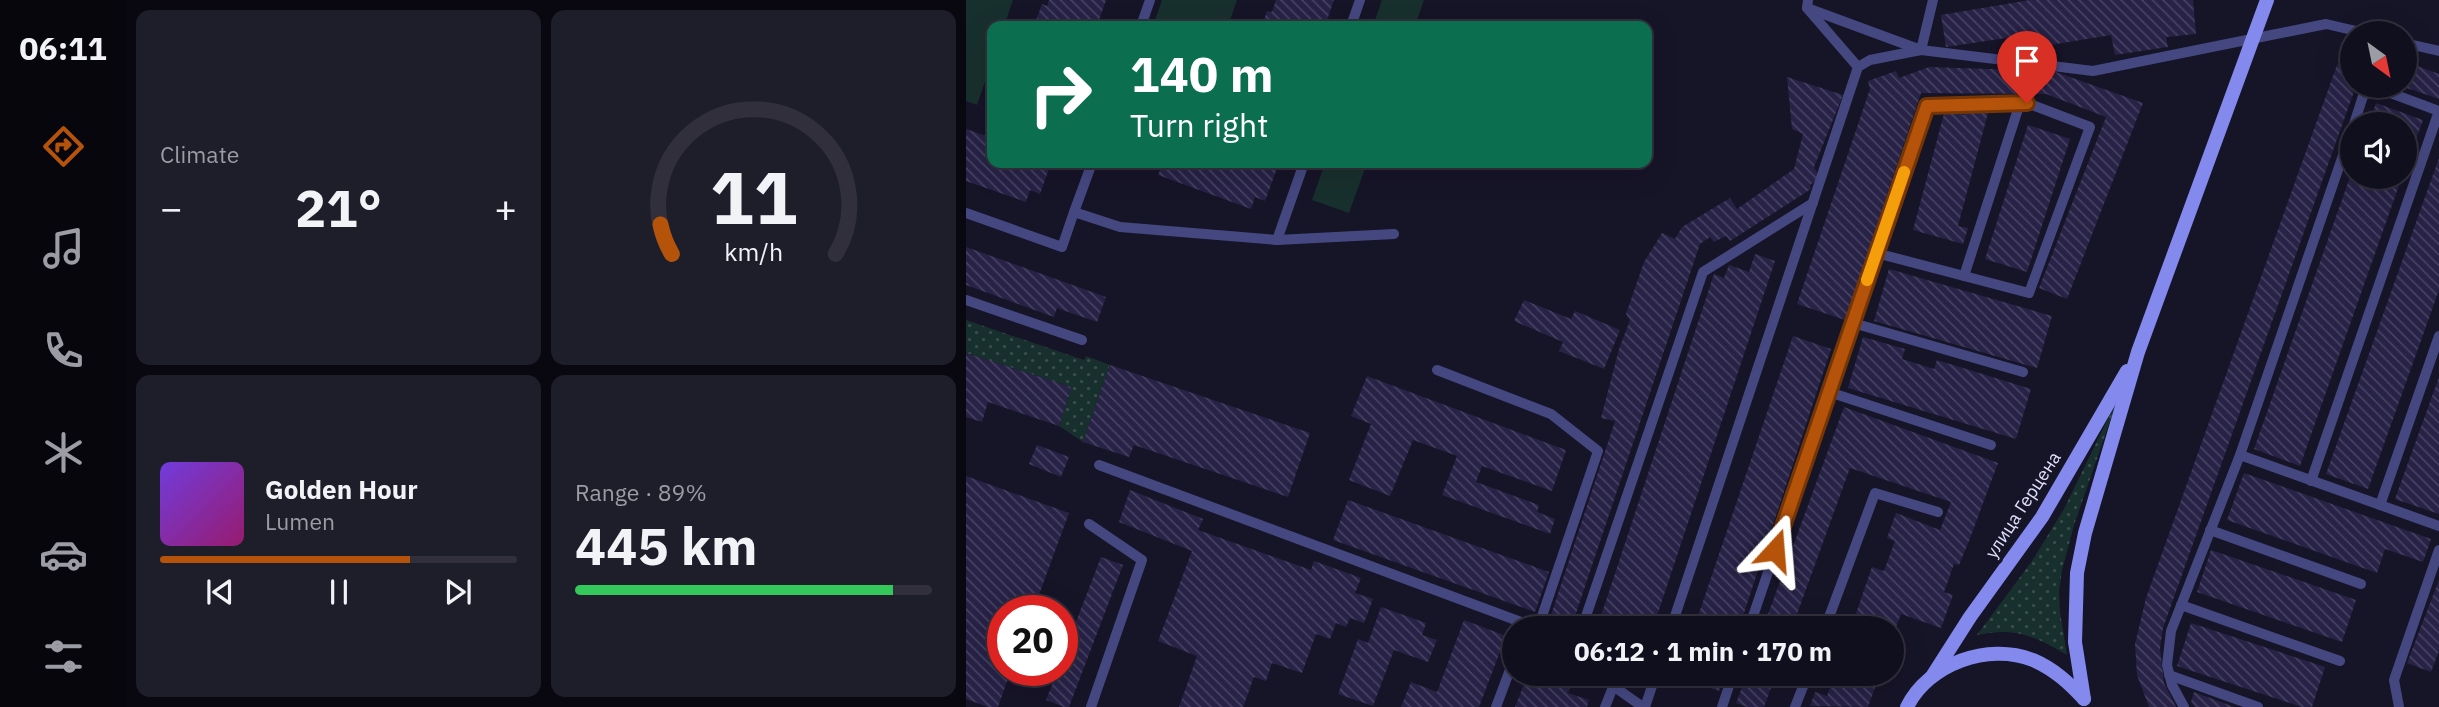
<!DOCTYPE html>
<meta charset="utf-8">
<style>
body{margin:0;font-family:"IBM Plex Sans",sans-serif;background:#1e1d2a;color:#f1f3f6;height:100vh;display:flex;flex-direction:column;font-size:26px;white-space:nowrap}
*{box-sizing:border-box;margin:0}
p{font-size:23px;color:#9c9ca4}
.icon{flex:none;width:38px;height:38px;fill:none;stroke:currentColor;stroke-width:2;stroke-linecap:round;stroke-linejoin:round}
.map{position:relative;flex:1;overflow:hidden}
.details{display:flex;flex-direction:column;gap:10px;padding:10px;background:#090810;width:840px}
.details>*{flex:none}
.guide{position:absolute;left:21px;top:21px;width:665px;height:147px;border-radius:14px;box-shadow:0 7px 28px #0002,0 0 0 2px #302f3b;background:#0b6e4f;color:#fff;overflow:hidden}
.needle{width:46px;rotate:147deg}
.buttons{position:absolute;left:1374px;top:21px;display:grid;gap:14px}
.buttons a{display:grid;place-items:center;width:77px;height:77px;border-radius:50%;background:#100f1d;box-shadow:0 7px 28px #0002,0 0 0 2px #302f3b;font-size:35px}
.speed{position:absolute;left:21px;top:595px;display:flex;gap:14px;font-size:35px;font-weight:700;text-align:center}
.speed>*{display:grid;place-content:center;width:91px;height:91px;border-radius:50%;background:#100f1d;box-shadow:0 7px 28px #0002,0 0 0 2px #302f3b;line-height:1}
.speed .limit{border:10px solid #d22;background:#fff;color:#111}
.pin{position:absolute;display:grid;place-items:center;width:60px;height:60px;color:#fff;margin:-72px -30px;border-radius:50% 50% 50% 0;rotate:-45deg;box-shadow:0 0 7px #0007}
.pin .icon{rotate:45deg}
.me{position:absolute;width:77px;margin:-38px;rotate:19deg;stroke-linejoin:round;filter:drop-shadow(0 0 5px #0008)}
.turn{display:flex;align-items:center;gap:24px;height:147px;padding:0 28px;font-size:32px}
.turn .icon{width:91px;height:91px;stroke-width:2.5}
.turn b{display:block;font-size:49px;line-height:60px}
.big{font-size:52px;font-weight:700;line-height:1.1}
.details .card{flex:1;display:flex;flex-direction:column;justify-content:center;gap:10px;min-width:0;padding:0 24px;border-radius:14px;background:#1e1d2a}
.details .dial{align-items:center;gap:0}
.dial svg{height:182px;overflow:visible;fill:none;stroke:#302f3b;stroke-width:7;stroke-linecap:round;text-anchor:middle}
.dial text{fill:#f1f3f6;stroke:none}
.song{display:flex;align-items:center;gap:21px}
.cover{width:84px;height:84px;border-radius:10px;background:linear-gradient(135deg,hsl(260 70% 55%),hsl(320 70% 35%))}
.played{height:7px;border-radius:4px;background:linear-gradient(90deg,#b45309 70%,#302f3b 70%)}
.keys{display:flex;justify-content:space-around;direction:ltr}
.heat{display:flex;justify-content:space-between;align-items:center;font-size:38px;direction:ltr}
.charge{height:10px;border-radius:5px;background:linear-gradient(90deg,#34c759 89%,#302f3b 0)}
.details .tiles{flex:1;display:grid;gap:10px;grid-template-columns:repeat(2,1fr)}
.trip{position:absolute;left:536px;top:616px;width:402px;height:70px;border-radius:35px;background:#100f1d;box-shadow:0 7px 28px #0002,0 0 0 2px #302f3b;font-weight:700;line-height:70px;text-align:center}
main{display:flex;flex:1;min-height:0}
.dock{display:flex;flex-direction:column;width:126px;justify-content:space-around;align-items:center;background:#06060c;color:#9c9ca4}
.dock .icon{width:49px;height:49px}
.dock .current{color:#b45309}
.dock b{font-size:32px;color:#f1f3f6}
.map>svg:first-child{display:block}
.grass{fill:url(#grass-dots)}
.green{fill:#18302d}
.building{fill:url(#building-back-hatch)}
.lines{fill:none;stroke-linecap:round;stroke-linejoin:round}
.lane{stroke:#454880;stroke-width:10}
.secondary{stroke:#8389ed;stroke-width:14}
.route-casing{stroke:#753606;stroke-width:18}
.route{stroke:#b45309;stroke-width:12}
.slow{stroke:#f59e0b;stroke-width:12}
.labels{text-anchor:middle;stroke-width:7;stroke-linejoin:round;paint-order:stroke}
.street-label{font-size:18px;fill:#e0dffa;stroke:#161427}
</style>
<main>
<nav class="dock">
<b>06:11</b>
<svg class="icon current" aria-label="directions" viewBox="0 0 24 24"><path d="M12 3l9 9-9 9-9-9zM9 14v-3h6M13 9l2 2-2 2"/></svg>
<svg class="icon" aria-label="music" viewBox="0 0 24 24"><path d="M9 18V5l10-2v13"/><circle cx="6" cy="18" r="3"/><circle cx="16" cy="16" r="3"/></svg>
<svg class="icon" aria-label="phone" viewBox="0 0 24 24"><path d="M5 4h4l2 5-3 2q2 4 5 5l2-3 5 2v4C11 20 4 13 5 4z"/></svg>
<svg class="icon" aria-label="climate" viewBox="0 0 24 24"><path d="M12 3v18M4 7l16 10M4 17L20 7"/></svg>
<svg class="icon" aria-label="car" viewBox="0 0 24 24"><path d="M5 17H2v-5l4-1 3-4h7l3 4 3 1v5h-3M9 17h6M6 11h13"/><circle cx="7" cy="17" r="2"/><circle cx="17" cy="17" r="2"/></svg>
<svg class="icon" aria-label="filters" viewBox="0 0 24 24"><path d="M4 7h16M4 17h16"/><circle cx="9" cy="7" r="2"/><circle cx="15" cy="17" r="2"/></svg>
</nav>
<section class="details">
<div class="tiles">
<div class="card"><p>Climate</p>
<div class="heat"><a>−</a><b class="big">21°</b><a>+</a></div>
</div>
<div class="card dial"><svg viewBox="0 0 100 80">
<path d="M14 69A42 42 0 1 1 86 69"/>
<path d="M14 69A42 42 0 0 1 9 56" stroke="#b45309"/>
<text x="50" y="56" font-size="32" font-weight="700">11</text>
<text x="50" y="72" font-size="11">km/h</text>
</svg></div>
<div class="card">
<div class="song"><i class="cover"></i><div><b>Golden Hour</b><p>Lumen</p></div></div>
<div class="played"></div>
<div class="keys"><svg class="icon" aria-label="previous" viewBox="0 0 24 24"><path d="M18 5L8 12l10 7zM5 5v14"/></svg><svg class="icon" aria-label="pause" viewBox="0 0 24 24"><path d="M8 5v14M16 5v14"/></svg><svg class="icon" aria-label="next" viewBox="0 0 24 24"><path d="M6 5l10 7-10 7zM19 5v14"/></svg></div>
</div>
<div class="card"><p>Range · 89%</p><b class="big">445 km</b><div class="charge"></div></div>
</div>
</section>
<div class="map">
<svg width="1473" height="707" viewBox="0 0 1473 707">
<defs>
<pattern id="grass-dots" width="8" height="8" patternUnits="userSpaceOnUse" patternTransform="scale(1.75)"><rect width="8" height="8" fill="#18302d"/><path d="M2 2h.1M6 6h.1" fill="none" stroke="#394e4c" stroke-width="1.8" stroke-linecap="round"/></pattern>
<pattern id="building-back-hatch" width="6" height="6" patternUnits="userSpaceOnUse" patternTransform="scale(1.75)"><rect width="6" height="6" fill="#272246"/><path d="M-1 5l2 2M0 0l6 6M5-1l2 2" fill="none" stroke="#464262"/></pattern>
</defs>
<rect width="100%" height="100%" fill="#161427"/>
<!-- grass -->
<g class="grass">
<polygon points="0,320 118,360 120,356 144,365 117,442 93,426 105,387 0,353"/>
<path d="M1152,398L1108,525L1096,570L1093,592L1094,612L1101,655C1068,636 1050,627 1011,635L1066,561L1098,509Z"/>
</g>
<!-- green -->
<g class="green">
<polygon points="0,0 47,0 38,26 26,26 26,61 11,105 0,101"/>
<polygon points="196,0 271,0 262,26 187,26"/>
<polygon points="416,0 458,0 449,26 407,26"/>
<polygon points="359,163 401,163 383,213 346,200"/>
</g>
<!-- building -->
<g class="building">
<polygon points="83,0 140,0 131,26 68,26 76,4 81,6"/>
<polygon points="310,0 368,0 359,26 296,26 301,11 306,12"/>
<polygon points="1064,0 1227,0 1230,34 1200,37 1202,47 1149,55 1145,35 1042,52 1040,38 980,47 975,15"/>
<polygon points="1386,57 1386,86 1390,86 1197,628 1194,648 1198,683 1210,707 1183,707 1171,675 1169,644 1180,598 1371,65"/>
<polygon points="1438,61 1473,74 1473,99 1438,87"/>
<polygon points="963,67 1087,71 1177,103 1101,299 1073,288 1140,117 1080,94 955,93 879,320 831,304 904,89 902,81 930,71 933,78"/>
<polygon points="821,77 877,95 848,167 854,178 844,185 845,189 764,241 760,236 748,242 744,237 734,244 605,628 599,628 583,621 649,421 635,418 653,349 664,320 660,314 678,262 696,233 709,239 716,227 764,198 771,209 828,169 837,134 826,129"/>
<polygon points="1410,103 1457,120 1439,170 1438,124 1403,124"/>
<polygon points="1000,107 1022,113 992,226 1002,228 997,244 947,230 979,110 998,115"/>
<polygon points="1062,125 1104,139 1061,272 1019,259"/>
<polygon points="0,129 26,138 26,163 85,163 74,194 64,190 60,202 0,181"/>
<polygon points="1473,158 1473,290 1402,489 1360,474"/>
<polygon points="197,163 313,163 299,201 289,197 285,209 192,175"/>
<polygon points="1384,177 1436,177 1334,466 1288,449"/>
<polygon points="0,247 140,297 131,322 91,308 88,317 0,285"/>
<polygon points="789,254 809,261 687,628 631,628 748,274 758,278 763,265 783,272"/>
<polygon points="923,269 1086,316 1071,368 908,321"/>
<polygon points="558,300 605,319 609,311 654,330 638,369 593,351 597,342 548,321"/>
<polygon points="827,336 865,349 773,628 728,628"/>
<polygon points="897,337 939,349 936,359 968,369 971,360 1065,389 1050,439 882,388"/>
<polygon points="0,353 105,387 93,426 22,402 16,422 0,417"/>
<polygon points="144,365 344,433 322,497 168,445 163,457 117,442"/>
<polygon points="401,376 600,450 586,491 516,466 510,482 573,505 571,512 589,519 584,534 476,495 491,456 447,440 424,496 383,480 405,424 385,416"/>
<polygon points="1473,377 1473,514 1429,499"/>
<polygon points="878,407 1032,463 1003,541 993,565 988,564 981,584 978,592 987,595 975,628 935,614 926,638 926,628 885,628 906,567 918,571 929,541 921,538 930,513 974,530 985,502 884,468 826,628 797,628"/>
<polygon points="71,445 103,457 95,477 63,464"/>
<polygon points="1278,473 1465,539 1457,562 1419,549 1411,573 1261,520"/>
<polygon points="0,476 103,513 67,611 37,611 37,670 45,670 32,707 22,707 0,699"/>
<polygon points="164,490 237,519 232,530 345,570 348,561 395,578 389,593 407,599 398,623 384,618 380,627 370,623 364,639 350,634 336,673 306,663 300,681 288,677 277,707 213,707 231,656 192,641 226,551 153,522"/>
<polygon points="382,500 583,572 569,612 367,540"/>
<polygon points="1245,550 1390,600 1376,642 1231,592"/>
<polygon points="135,557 157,565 103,707 98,707 80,700 92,670 96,670 96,658"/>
<polygon points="1473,580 1473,651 1465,672 1441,663"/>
<polygon points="415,607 460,623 456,635 471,640 462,662 428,650 407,706 372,694 392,639 402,643"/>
<polygon points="498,620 540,636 513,707 435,707 445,682 471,692"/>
<polygon points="1225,623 1359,667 1346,707 1336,707 1211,666"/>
<polygon points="562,674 609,674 602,693 623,700 621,707 549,707"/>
<polygon points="713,674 758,674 753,691 712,677"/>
<polygon points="781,674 810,674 798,707 781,707 770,703"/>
<polygon points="869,674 914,674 902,707 844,706 849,692 861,696"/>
<polygon points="1228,692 1268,707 1229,707 1225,702"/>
</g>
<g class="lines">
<!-- lane -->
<g class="lane">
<polyline points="842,0 841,8 892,67"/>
<polyline points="841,8 955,50 967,0"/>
<polyline points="175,26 184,0"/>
<polyline points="385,26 394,0"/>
<polyline points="1438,43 1473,51"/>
<polyline points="1388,124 1397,96 1411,88 1473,111"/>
<polyline points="108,212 126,163"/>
<polyline points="0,213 96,247 108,212 154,227 311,240 338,163"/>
<polyline points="311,240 428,234"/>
<polyline points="998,276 1054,103"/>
<polyline points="0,300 116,340"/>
<polyline points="887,323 1057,372"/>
<polyline points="471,370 585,414 632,451 572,628"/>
<polyline points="863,392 1025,445"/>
<polyline points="1274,455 1473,526"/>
<polyline points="133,465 571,628"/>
<polyline points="1345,481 1473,111"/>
<polyline points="1414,505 1473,336"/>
<polyline points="123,524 176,560 125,707"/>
<polyline points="1244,530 1395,584"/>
<polyline points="1215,605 1374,661"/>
<polyline points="616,628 737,272 847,203"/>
<polyline points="705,628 892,67 904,60 955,50 1127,71 1360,24 1399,33"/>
<polyline points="783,628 961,106 1061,103 1124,127 1063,293 910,253"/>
<polyline points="859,628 909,493 972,512"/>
<polyline points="630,674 677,707"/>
<polyline points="1203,675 1292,707"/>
<polyline points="530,707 548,659"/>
<polyline points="639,707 647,687"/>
<polyline points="679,707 690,674"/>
<polyline points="756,707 767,674"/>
<polyline points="829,707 842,674"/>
<polyline points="1218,707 1206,685 1201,665 1205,631 1274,455 1386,129"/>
<polyline points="1433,707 1428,680 1473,550"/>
</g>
<!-- secondary -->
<g class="secondary">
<polyline points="967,675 1004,617 1076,517 1161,371"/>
<polyline points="1118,699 1109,642 1111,573 1119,533 1172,352 1301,0"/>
<path d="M941,707C962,664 1022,642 1067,660C1088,669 1103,683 1118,699"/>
</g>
</g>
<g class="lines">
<!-- route casing -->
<g class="route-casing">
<polyline id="route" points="809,550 961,106 1061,103"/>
</g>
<!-- route -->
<use href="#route" class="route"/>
<!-- slow -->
<polyline class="slow" points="901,280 938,172"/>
</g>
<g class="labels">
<!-- street labels -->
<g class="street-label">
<text transform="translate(1057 505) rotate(-57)" y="6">улица Герцена</text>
</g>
</g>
</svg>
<div class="buttons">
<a><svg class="needle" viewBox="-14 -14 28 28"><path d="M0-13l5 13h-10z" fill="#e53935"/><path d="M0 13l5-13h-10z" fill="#9c9ca4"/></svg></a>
<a><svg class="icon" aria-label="sound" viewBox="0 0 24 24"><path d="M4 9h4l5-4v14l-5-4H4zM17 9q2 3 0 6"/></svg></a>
</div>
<div class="speed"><div class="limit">20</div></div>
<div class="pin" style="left:1061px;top:103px;background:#d93025"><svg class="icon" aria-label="arrive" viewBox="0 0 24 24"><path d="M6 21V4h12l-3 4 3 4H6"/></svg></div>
<svg class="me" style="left:809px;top:550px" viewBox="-20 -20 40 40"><path d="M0-17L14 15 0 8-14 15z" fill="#b45309" stroke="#fff" stroke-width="4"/></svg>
<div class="trip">06:12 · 1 min · 170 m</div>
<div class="guide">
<div class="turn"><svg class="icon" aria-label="right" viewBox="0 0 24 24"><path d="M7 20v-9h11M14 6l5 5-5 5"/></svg><div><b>140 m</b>Turn right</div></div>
</div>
</div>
</main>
